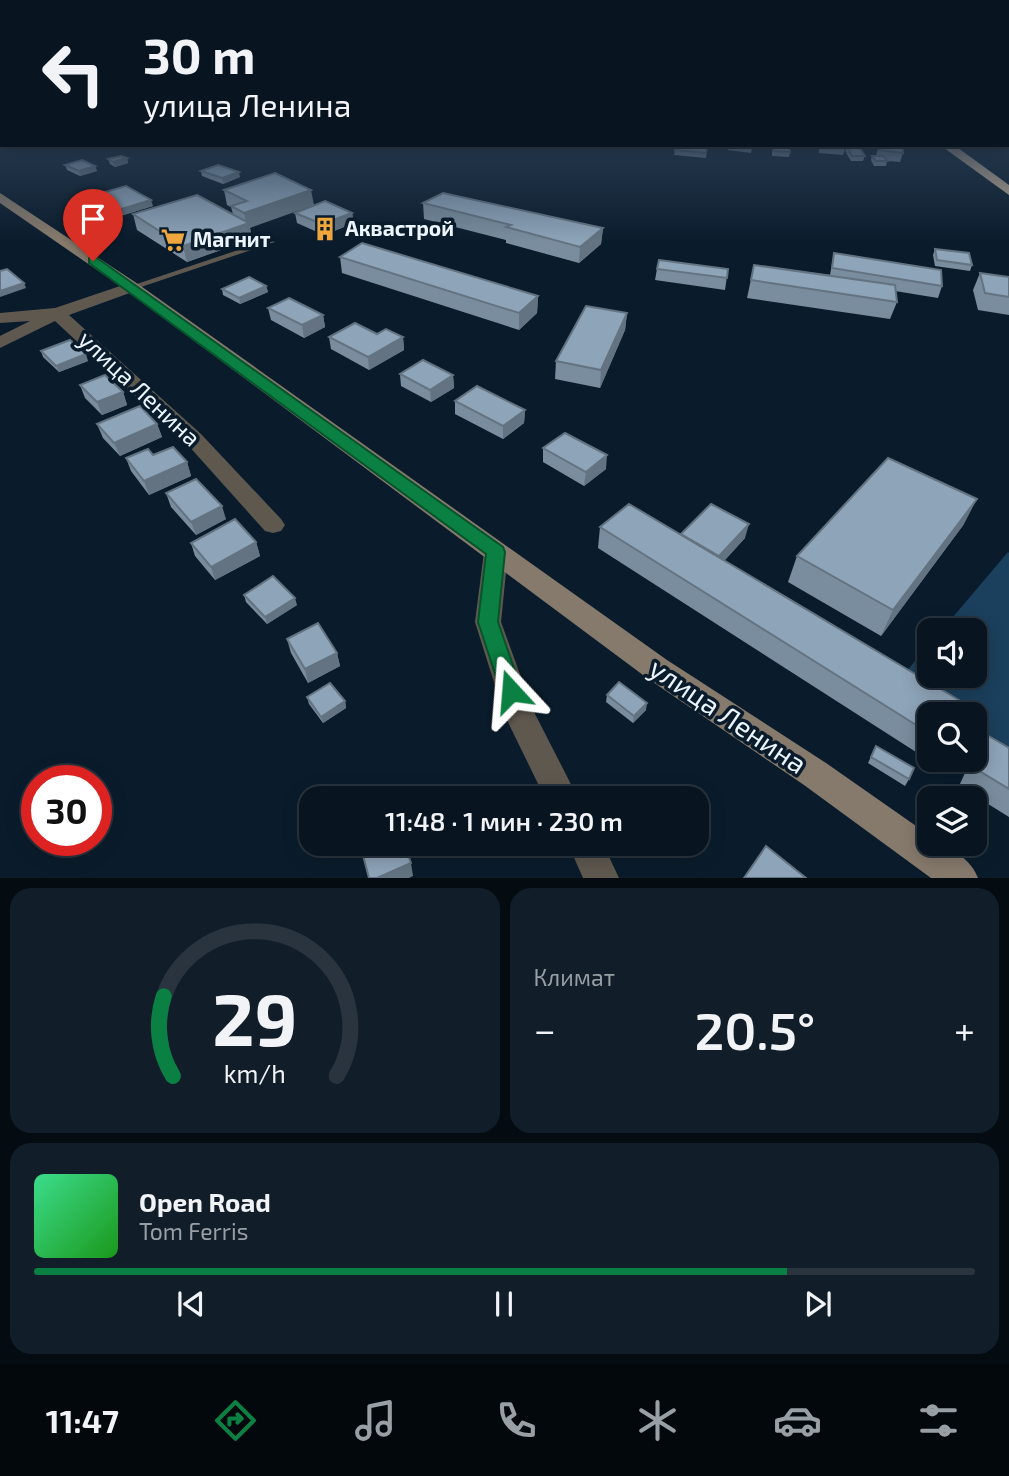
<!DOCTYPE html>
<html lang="ru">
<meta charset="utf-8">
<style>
body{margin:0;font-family:"Exo 2",sans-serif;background:#111e2a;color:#f1f3f6;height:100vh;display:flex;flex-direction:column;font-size:26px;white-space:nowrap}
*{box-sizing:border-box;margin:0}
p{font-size:23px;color:#989fa5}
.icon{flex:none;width:38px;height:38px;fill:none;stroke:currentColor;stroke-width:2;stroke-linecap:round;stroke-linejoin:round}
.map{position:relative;height:878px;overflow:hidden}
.side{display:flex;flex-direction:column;gap:10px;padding:10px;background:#040c12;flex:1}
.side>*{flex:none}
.banner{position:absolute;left:0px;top:0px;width:1010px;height:147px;box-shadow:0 4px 18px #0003,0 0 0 2px #29343f;background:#081521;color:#f1f3f6;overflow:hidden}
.fabs{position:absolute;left:917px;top:618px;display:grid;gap:14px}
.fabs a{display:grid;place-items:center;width:70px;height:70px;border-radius:14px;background:#081521;box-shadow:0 4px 18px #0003,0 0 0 2px #29343f;font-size:35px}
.speed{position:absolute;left:21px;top:765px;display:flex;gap:14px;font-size:35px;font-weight:700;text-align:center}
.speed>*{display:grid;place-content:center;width:91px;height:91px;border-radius:50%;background:#081521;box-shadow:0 4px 18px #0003,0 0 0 2px #29343f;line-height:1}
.speed .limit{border:10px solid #d22;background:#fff;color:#111}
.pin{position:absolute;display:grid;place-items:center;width:60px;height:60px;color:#fff;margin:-72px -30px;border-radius:50% 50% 50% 0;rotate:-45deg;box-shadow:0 0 7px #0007}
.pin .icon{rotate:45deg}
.me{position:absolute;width:77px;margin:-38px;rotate:341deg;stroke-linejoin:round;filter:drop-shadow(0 0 5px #0008)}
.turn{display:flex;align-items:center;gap:24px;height:147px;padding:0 28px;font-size:32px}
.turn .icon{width:91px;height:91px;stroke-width:2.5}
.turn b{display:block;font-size:49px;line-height:60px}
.big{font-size:52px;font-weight:600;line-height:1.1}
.side .widget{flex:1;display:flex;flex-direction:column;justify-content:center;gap:10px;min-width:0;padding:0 24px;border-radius:21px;background:#111e2a}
.side .dial{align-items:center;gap:0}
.dial svg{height:182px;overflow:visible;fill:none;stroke:#29343f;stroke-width:7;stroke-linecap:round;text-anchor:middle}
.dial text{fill:#f1f3f6;stroke:none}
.song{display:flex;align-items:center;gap:21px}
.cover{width:84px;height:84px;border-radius:10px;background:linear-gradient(135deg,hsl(150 70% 55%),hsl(120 70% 35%))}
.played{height:7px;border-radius:4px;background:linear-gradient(90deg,#0b8043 80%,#29343f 80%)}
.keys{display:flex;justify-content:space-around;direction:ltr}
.heat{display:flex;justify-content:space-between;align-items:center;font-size:38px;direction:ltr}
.side .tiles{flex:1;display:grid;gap:10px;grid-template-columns:1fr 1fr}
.widget:last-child{grid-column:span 2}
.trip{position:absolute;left:299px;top:786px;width:410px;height:70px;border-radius:21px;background:#081521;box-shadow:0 4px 18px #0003,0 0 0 2px #29343f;font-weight:600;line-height:70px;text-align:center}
.dock{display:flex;height:112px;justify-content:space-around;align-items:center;background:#03080d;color:#989fa5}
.dock .icon{width:49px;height:49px}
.dock .current{color:#0b8043}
.dock b{font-size:32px;color:#f1f3f6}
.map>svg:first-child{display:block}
.green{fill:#1b405d}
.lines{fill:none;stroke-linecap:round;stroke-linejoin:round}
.lane{fill:#5f584f;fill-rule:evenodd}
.street{fill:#5f584f;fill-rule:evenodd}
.secondary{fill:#867a6c;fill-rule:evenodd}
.highway{fill:#c1ae97;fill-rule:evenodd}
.wall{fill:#7a8d9e}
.shaded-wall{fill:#637381}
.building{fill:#8ea4b8;stroke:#637381;stroke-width:2}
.route{fill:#0b8043;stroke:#07532c;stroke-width:2}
.labels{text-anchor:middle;stroke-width:7;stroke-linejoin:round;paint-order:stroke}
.far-poi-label{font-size:21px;font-weight:bold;fill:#ecf5fe;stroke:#0a1c2c;text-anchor:start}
.street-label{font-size:24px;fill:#ecf5fe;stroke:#0a1c2c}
.near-street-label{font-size:28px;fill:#ecf5fe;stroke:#0a1c2c}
</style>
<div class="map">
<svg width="1009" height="878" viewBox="0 0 1009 878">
<rect width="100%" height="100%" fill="#0a1c2c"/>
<!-- green -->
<polygon class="green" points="1008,552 1009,553 1009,751 975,727 975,714 959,714 906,672 929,644 929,676 975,676 975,630 942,630"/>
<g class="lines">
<!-- lane -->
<polygon class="lane" points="268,240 275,242 135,289 129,289 128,287"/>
<!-- street -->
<g class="street">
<rect x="1008" y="130" width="1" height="6"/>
<polygon points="132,282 140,287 138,290 69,315 201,434 281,519 285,525 281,531 273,533 265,531 187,444 55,321 0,348 0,336 30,321 0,323 0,313 55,308"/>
<polygon points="496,543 505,546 508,552 501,622 533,710 578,798 545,798 504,714 475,622 484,552 487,546"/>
<polygon points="568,844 603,844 619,878 583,878"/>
</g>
<!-- secondary -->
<path class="secondary" d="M0,193L138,284L667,660L826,763L929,835V844C949,844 971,859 978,878H931L804,785L647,678L126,290L0,203Z"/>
<!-- highway -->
<polygon class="highway" points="940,145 954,145 1009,185 1009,195"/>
</g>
<!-- wall -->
<g class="wall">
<polygon points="729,145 753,145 751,153 728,150"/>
<polygon points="772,145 789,145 790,152 789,157 772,156"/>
<polygon points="819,145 845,145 846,146 843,155 819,153"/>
<polygon points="879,145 903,153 900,162 887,161 886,166 874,166 871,160 872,156 876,156"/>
<polygon points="847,146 865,156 863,161 851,161 845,151"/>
<polygon points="707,148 706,158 674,155 675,150"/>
<polygon points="127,158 128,163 115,167 110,164 108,159"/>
<polygon points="65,165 95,166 97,171 80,176 67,170"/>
<polygon points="201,171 240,177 223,184 202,176"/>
<polygon points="275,173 250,228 252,239 187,262 137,230 133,214 233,214 231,207 227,205 224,190"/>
<polygon points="91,196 153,206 117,217 93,202"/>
<polygon points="423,203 603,228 601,244 579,263 506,243 506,240 424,219"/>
<polygon points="295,213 352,213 354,223 324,235 297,223"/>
<polygon points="935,249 972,265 970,271 935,266 933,255"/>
<polygon points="834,253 942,286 938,298 895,291 897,302 890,319 747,298 754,265 830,275"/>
<polygon points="340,257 538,296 537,313 519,330 342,273"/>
<polygon points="657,269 728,269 725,290 655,280"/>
<polygon points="980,273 1009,277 1009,315 978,310 973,290"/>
<polygon points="266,286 268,292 240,304 223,295 222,289"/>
<polygon points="268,308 323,315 325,327 304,338 271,320"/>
<polygon points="627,313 625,330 600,388 555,379 556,361"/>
<polygon points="377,334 403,337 404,350 369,370 331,349 329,337"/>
<polygon points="41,351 88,361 59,372 43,357"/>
<polygon points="400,374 453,375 454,388 431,402 401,386"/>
<polygon points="80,385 123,392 127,405 102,415 85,398"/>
<polygon points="455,401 525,410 524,423 503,439 455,414"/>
<polygon points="97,424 157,424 162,437 120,456 103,438"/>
<polygon points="543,448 606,469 584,486 543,462"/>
<polygon points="126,458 187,462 191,476 149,495 131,471"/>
<polygon points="166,493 226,519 196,535 171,507"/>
<polygon points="964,524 881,636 788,582 797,556"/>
<polygon points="600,527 680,535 745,538 724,561 929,714 929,760 931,760 930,761 598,548"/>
<polygon points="256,542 260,556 215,580 195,556 191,543"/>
<polygon points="244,595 297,605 267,624 246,602"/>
<polygon points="287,639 337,653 340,666 308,683 291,653"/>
<polygon points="607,695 646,710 633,723 606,702"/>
<polygon points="307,697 345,701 346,708 323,723 309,704"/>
<polygon points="987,735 1009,748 1009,817 959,786 971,760 975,760 975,753"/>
<polygon points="876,746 909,779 905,786 868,763"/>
</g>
<!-- shaded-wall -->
<g class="shaded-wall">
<polygon points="127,158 128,163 115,167 113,162"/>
<polygon points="95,166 97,171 80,176 79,171"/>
<polygon points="239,172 240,177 223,184 222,178"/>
<polygon points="311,190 314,205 250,228 252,239 187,262 183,246 246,224 244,213"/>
<polygon points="151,200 153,206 117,217 115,211"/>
<polygon points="352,213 354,223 324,235 322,224"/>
<polygon points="603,228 601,244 579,263 580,247"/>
<polygon points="24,283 26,288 0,297 0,291"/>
<polygon points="266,286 268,292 240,304 239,298"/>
<polygon points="538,296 537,313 519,330 519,313"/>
<polygon points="627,313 625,330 600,388 601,370"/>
<polygon points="323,315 325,327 304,338 302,325"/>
<polygon points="403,337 404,350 369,370 368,357"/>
<polygon points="86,354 88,361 59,372 56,366"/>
<polygon points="453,375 454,388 431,402 430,390"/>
<polygon points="123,392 127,405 102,415 97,402"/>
<polygon points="525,410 524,423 503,439 503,426"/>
<polygon points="157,424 162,437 120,456 114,443"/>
<polygon points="607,455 606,469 584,486 586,472"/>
<polygon points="187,462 191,476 149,495 144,481"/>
<polygon points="977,499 964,524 881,636 893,610"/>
<polygon points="222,506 226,519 196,535 191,522"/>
<polygon points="749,524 745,538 716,570 719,556"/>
<polygon points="256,542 260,556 215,580 211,567"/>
<polygon points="295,598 297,605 267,624 265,617"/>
<polygon points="337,653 340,666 308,683 305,669"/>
<polygon points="345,701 346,708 323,723 321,717"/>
<polygon points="647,703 646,710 633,723 634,716"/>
<polygon points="411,863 413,876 409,878 377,878"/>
</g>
<!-- building -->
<g class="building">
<polygon points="676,145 682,145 707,148 706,153 675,150"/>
<polygon points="730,145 753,145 752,148"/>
<polygon points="773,145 789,145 790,152 773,151"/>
<polygon points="879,145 903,148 903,153 879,150"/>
<polygon points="847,146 859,146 865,156 852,156"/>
<polygon points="121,156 127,158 113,162 108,159"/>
<polygon points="872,156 883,156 887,161 876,161"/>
<polygon points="82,160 95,166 79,171 65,165"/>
<polygon points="218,165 239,172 222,178 201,171"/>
<polygon points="275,173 311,190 244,213 231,206 247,201 224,190"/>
<polygon points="126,186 151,200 115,211 91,196"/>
<polygon points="443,193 603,228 580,247 506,227 511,225 423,203"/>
<polygon points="197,195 249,223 183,246 133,214"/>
<polygon points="325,201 352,213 322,224 295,213"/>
<polygon points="362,243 538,296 519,313 340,257"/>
<polygon points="935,249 969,253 972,265 937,260"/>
<polygon points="834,253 941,270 942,286 832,268"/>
<polygon points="659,260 728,269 727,278 657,269"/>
<polygon points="754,265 895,285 897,302 751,280"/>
<polygon points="7,269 24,283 0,291 0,271"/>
<polygon points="980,273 1009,277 1009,297 985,293"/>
<polygon points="249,277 266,286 239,298 222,289"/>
<polygon points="289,298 323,315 302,325 268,308"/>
<polygon points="586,306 627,313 601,370 556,361"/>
<polygon points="355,323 377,334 386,329 403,337 368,357 329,337"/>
<polygon points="70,340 86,354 56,366 41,351"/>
<polygon points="423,360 453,375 430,390 400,374"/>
<polygon points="105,375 123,392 97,402 80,385"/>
<polygon points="477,386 525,410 503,426 455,401"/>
<polygon points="140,406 157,424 114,443 97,424"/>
<polygon points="565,433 607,455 586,472 543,448"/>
<polygon points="173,447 187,462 144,481 126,458 148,449 153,455"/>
<polygon points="888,458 977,499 893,610 797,556"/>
<polygon points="196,479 222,506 191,522 166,493"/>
<polygon points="629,504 964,703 958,714 929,714 929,733 600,527"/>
<polygon points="711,504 749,524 719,556 681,534"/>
<polygon points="235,519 256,542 211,567 191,543"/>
<polygon points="273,576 295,598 265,617 244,595"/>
<polygon points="318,623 337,653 305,669 287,639"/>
<polygon points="619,682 647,703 634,716 607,695"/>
<polygon points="330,683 345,701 321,717 307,697"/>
<polygon points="987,735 1009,748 1009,789 973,767"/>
<polygon points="876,746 914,768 909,779 871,757"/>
<polygon points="360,844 404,844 411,863 377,878 369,878"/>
<polygon points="766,846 806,878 744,878"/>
</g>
<!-- sky -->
<linearGradient id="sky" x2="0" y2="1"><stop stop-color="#060f18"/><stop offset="0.49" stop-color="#2d4056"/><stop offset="1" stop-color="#2d4056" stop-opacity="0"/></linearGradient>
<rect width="1009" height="242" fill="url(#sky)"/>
<!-- route -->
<polygon class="route" points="89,258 97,258 503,547 505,552 498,622 522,691 519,698 511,701 503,698 478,622 486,554 89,263"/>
<!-- icons -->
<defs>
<g id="building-bare" transform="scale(1.89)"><path d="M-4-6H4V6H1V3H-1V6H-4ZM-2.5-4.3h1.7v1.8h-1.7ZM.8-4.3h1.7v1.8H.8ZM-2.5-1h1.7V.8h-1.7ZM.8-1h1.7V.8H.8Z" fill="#efa73d" stroke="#0a1c2c" stroke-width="2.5" paint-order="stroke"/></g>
<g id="supermarket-bare" transform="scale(1.89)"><path d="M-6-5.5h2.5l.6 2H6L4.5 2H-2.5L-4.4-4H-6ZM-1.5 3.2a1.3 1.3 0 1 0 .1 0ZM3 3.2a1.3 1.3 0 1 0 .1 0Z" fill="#efa73d" stroke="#0a1c2c" stroke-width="2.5" paint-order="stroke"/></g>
</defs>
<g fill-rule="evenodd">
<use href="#building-bare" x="325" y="229"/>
<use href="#supermarket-bare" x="173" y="240"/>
</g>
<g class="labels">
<!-- far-poi labels -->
<g class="far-poi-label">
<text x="345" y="236">Аквастрой</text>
<text x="193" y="247">Магнит</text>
</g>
<!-- street labels -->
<g class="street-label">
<text transform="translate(139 389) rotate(43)" y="8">улица Ленина</text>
</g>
<!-- near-street labels -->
<g class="near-street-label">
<text transform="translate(728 716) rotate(34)" y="10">улица Ленина</text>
</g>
</g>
</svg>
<div class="fabs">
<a><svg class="icon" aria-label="sound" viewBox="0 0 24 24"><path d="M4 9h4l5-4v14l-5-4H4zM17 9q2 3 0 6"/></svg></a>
<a><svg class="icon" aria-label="search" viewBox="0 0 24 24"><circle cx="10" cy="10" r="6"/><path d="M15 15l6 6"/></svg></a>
<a><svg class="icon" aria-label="layers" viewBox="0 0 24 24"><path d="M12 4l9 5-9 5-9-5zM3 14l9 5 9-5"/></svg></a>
</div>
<div class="speed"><div class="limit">30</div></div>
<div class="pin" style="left:93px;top:261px;background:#d93025"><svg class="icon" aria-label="arrive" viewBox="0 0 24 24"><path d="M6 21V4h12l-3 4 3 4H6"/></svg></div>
<svg class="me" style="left:511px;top:691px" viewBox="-20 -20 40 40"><path d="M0-17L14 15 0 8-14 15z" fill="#0b8043" stroke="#fff" stroke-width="4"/></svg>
<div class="trip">11:48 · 1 мин · 230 m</div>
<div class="banner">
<div class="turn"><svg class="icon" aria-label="left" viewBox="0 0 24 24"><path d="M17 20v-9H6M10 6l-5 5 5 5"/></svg><div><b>30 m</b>улица Ленина</div></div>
</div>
</div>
<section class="side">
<div class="tiles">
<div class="widget dial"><svg viewBox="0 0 100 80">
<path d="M14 69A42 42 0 1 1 86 69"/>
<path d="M14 69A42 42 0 0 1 10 34" stroke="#0b8043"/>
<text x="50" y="56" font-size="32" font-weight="700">29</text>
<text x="50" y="72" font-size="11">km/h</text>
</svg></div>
<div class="widget"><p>Климат</p>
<div class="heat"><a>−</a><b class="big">20.5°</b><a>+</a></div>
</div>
<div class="widget">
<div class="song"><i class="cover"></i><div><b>Open Road</b><p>Tom Ferris</p></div></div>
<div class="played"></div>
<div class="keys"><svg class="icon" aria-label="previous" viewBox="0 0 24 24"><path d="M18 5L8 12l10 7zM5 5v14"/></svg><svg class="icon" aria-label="pause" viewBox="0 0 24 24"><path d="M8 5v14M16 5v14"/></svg><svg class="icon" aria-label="next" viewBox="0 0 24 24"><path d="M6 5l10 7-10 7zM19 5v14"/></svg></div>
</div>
</div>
</section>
<nav class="dock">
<b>11:47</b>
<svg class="icon current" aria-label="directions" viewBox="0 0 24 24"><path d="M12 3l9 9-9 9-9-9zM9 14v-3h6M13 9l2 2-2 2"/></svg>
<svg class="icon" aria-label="music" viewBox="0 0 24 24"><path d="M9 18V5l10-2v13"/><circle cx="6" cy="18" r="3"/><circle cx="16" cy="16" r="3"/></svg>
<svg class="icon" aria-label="phone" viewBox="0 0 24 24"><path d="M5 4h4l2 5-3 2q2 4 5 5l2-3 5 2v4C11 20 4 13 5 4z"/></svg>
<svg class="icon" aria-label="climate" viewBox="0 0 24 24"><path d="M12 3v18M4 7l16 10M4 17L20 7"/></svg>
<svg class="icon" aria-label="car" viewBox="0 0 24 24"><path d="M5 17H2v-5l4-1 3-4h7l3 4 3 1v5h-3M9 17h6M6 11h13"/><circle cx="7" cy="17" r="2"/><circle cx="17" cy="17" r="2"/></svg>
<svg class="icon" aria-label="filters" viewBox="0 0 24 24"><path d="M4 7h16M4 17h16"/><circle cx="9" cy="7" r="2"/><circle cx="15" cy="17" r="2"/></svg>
</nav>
